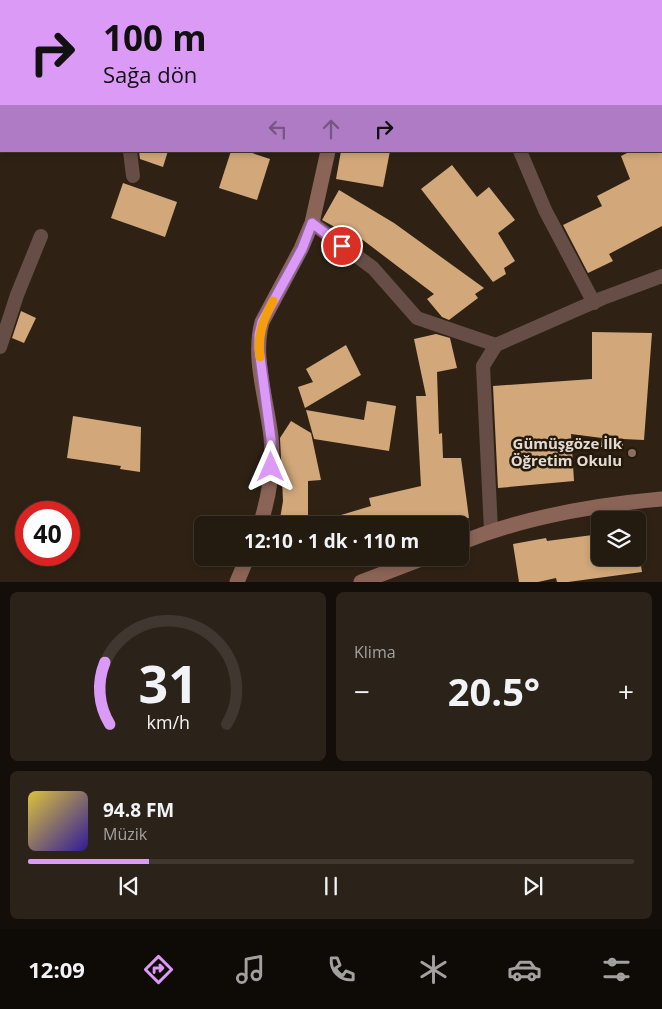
<!DOCTYPE html>
<html lang="tr">
<meta charset="utf-8">
<style>
body{margin:0;font-family:"Open Sans",sans-serif;background:#2b2319;color:#f1f3f6;height:100vh;display:flex;flex-direction:column;font-size:19px;white-space:nowrap}
*{box-sizing:border-box;margin:0}
p{font-size:16px;color:#a3a19f}
.icon{flex:none;width:28px;height:28px;fill:none;stroke:currentColor;stroke-width:2;stroke-linecap:round;stroke-linejoin:round}
.map{position:relative;height:582px;overflow:hidden}
.drawer{display:flex;flex-direction:column;gap:10px;padding:10px;background:#130e09;flex:1}
.drawer>*{flex:none}
.top-card{position:absolute;left:0px;top:0px;width:662px;height:152px;box-shadow:0 2px 8px #0003,0 0 0 1px #403830;background:#db9af6;color:#111;overflow:hidden}
.buttons{position:absolute;left:591px;top:511px;display:grid;gap:10px}
.buttons a{display:grid;place-items:center;width:55px;height:55px;border-radius:8px;background:#231a10;box-shadow:0 2px 8px #0003,0 0 0 1px #403830;font-size:25px}
.speed{position:absolute;left:15px;top:501px;display:flex;gap:10px;font-size:25px;font-weight:700;text-align:center}
.speed>*{display:grid;place-content:center;width:65px;height:65px;border-radius:50%;background:#231a10;box-shadow:0 2px 8px #0003,0 0 0 1px #403830;line-height:1}
.speed .limit{border:8px solid #d22;background:#fff;color:#111}
.pin{position:absolute;display:grid;place-items:center;width:42px;height:42px;color:#fff;margin:-21px;border:2px solid #fff;border-radius:50%;box-shadow:0 1px 5px #0007}
.me{position:absolute;width:55px;margin:-28px;rotate:0deg;stroke-linejoin:round;filter:drop-shadow(0 0 4px #0008)}
.turn{display:flex;align-items:center;gap:18px;height:105px;padding:0 20px;font-size:22px}
.turn .icon{width:65px;height:65px;stroke-width:2.5}
.turn b{display:block;font-size:35px;line-height:42px}
.lanes{display:flex;align-items:center;height:48px;padding:0 20px;background:#0003;justify-content:center;gap:25px;direction:ltr}
.lanes .off{opacity:.35}
.big{font-size:38px;font-weight:700;line-height:1.1}
.drawer .tile{flex:1;display:flex;flex-direction:column;justify-content:center;gap:8px;min-width:0;padding:0 18px;border-radius:8px;background:#2b2319}
.drawer .dial{align-items:center;gap:0}
.dial svg{height:130px;overflow:visible;fill:none;stroke:#403830;stroke-width:7;stroke-linecap:round;text-anchor:middle}
.dial text{fill:#f1f3f6;stroke:none}
.song{display:flex;align-items:center;gap:15px}
.cover{width:60px;height:60px;border-radius:8px;background:linear-gradient(135deg,hsl(50 70% 55%),hsl(250 70% 35%))}
.played{height:5px;border-radius:2px;background:linear-gradient(90deg,#db9af6 20%,#403830 20%)}
.keys{display:flex;justify-content:space-around;direction:ltr}
.heat{display:flex;justify-content:space-between;align-items:center;font-size:28px;direction:ltr}
.drawer .tiles{flex:1;display:grid;gap:10px;grid-template-columns:1fr 1fr}
.tile:last-child{grid-column:span 2}
.trip{position:absolute;left:194px;top:516px;width:275px;height:50px;border-radius:8px;background:#231a10;box-shadow:0 2px 8px #0003,0 0 0 1px #403830;font-weight:700;line-height:50px;text-align:center}
.tab-bar{display:flex;height:80px;justify-content:space-around;align-items:center;background:#0e0a06;color:#a3a19f}
.tab-bar .icon{width:35px;height:35px}
.tab-bar .current{color:#db9af6}
.tab-bar b{font-size:22px;color:#f1f3f6}
.map>svg:first-child{display:block}
.building{fill:#d2a87b}
.lines{fill:none;stroke-linecap:round;stroke-linejoin:round}
.street{stroke:#664e46;stroke-width:14}
.secondary{stroke:#8a6457;stroke-width:15}
.route-casing{stroke:#8e64a0;stroke-width:12}
.route{stroke:#db9af6;stroke-width:9}
.slow{stroke:#f59e0b;stroke-width:9}
.education-dot{fill:#8d6e63;stroke:#25190b;stroke-width:2}
.labels{text-anchor:middle;stroke-width:5;stroke-linejoin:round;paint-order:stroke}
.poi-label{font-size:15px;font-weight:bold;fill:#e4dbd2;stroke:#25190b;text-anchor:end}
</style>
<div class="map">
<svg width="662" height="582" viewBox="0 0 662 582">
<rect width="100%" height="100%" fill="#2f2215"/>
<!-- building -->
<g class="building">
<polygon points="139,151 168,151 163,167 140,159"/>
<polygon points="231,151 246,151 270,159 257,200 219,188"/>
<polygon points="341,151 390,151 383,187 336,179"/>
<polygon points="631,151 662,151 662,226 609,254 613,261 588,273 563,225 602,206 597,196 630,179 621,156"/>
<polygon points="452,165 477,197 489,187 515,220 498,233 515,261 504,268 506,274 493,282 421,189"/>
<polygon points="123,183 177,202 165,237 111,218"/>
<polygon points="339,190 394,223 484,288 475,294 478,298 449,320 442,317 427,299 434,294 355,234 353,237 322,220"/>
<polygon points="21,311 36,318 24,343 12,338"/>
<polygon points="592,332 652,333 644,440 623,439 623,448 601,447 602,438 571,434 574,481 498,488 493,386 592,379"/>
<polygon points="436,334 450,338 457,368 437,372 439,434 442,433 443,458 461,458 469,518 432,524 431,518 400,525 321,525 321,521 371,506 369,498 421,486 416,396 426,396 414,339"/>
<polygon points="346,345 361,375 305,408 298,387 313,382 306,369"/>
<polygon points="367,401 396,406 389,451 314,439 306,410 364,420"/>
<polygon points="73,416 141,427 140,472 120,469 121,466 67,458"/>
<polygon points="291,421 311,433 321,480 308,481 308,525 279,525 283,501 280,438"/>
<polygon points="600,534 600,558 640,558 642,572 568,582 557,582 556,578 538,582 519,582 513,544 546,538 547,541"/>
</g>
<g class="lines">
<!-- street -->
<g class="street">
<polyline points="139,0 140,1"/>
<polyline points="304,1 309,0"/>
<polyline points="522,1 523,0"/>
<polyline points="130,151 133,176"/>
<polyline points="520,151 545,210 594,303"/>
<polyline points="312,223 373,268 417,318 496,345"/>
<polyline points="0,347 17,295 41,236"/>
<polyline points="491,530 483,366 496,345 603,298 662,276"/>
</g>
<!-- secondary -->
<g class="secondary">
<polyline points="350,1 350,0"/>
<path d="M260,525C269,497 274,466 271,437C267,400 252,358 262,322L301,249L312,223L328,151"/>
<path d="M460,543C524,517 593,505 662,499"/>
<polyline points="237,582 247,558"/>
<polyline points="361,582 424,558"/>
</g>
</g>
<g class="lines">
<!-- route casing -->
<g class="route-casing">
<polyline id="route" points="271,467 271,439 259,349 259,335 262,322 302,249 312,223 342,246"/>
</g>
<!-- route -->
<use href="#route" class="route"/>
<!-- slow -->
<path class="slow" d="M260,357C257,336 263,320 273,301"/>
</g>
<!-- markers -->
<circle class="education-dot" cx="632" cy="453" r="5"/>
<g class="labels">
<!-- poi labels -->
<g class="poi-label">
<text x="622" y="449">Gümüşgöze İlk<tspan x="622" dy="17">Öğretim Okulu</tspan></text>
</g>
</g>
</svg>
<div class="buttons">
<a><svg class="icon" aria-label="layers" viewBox="0 0 24 24"><path d="M12 4l9 5-9 5-9-5zM3 14l9 5 9-5"/></svg></a>
</div>
<div class="speed"><div class="limit">40</div></div>
<div class="pin" style="left:342px;top:246px;background:#d93025"><svg class="icon" aria-label="arrive" viewBox="0 0 24 24"><path d="M6 21V4h12l-3 4 3 4H6"/></svg></div>
<svg class="me" style="left:271px;top:467px" viewBox="-20 -20 40 40"><path d="M0-17L14 15 0 8-14 15z" fill="#db9af6" stroke="#fff" stroke-width="4"/></svg>
<div class="trip">12:10 · 1 dk · 110 m</div>
<div class="top-card">
<div class="turn"><svg class="icon" aria-label="right" viewBox="0 0 24 24"><path d="M7 20v-9h11M14 6l5 5-5 5"/></svg><div><b>100 m</b>Sağa dön</div></div>
<div class="lanes"><svg class="icon off" aria-label="left" viewBox="0 0 24 24"><path d="M17 20v-9H6M10 6l-5 5 5 5"/></svg><svg class="icon off" aria-label="ahead" viewBox="0 0 24 24"><path d="M12 20V5M6 11l6-6 6 6"/></svg><svg class="icon" aria-label="right" viewBox="0 0 24 24"><path d="M7 20v-9h11M14 6l5 5-5 5"/></svg></div>
</div>
</div>
<section class="drawer">
<div class="tiles">
<div class="tile dial"><svg viewBox="0 0 100 80">
<path d="M14 69A42 42 0 1 1 86 69"/>
<path d="M14 69A42 42 0 0 1 11 31" stroke="#db9af6"/>
<text x="50" y="56" font-size="32" font-weight="700">31</text>
<text x="50" y="72" font-size="11">km/h</text>
</svg></div>
<div class="tile"><p>Klima</p>
<div class="heat"><a>−</a><b class="big">20.5°</b><a>+</a></div>
</div>
<div class="tile">
<div class="song"><i class="cover"></i><div><b>94.8 FM</b><p>Müzik</p></div></div>
<div class="played"></div>
<div class="keys"><svg class="icon" aria-label="previous" viewBox="0 0 24 24"><path d="M18 5L8 12l10 7zM5 5v14"/></svg><svg class="icon" aria-label="pause" viewBox="0 0 24 24"><path d="M8 5v14M16 5v14"/></svg><svg class="icon" aria-label="next" viewBox="0 0 24 24"><path d="M6 5l10 7-10 7zM19 5v14"/></svg></div>
</div>
</div>
</section>
<nav class="tab-bar">
<b>12:09</b>
<svg class="icon current" aria-label="directions" viewBox="0 0 24 24"><path d="M12 3l9 9-9 9-9-9zM9 14v-3h6M13 9l2 2-2 2"/></svg>
<svg class="icon" aria-label="music" viewBox="0 0 24 24"><path d="M9 18V5l10-2v13"/><circle cx="6" cy="18" r="3"/><circle cx="16" cy="16" r="3"/></svg>
<svg class="icon" aria-label="phone" viewBox="0 0 24 24"><path d="M5 4h4l2 5-3 2q2 4 5 5l2-3 5 2v4C11 20 4 13 5 4z"/></svg>
<svg class="icon" aria-label="climate" viewBox="0 0 24 24"><path d="M12 3v18M4 7l16 10M4 17L20 7"/></svg>
<svg class="icon" aria-label="car" viewBox="0 0 24 24"><path d="M5 17H2v-5l4-1 3-4h7l3 4 3 1v5h-3M9 17h6M6 11h13"/><circle cx="7" cy="17" r="2"/><circle cx="17" cy="17" r="2"/></svg>
<svg class="icon" aria-label="filters" viewBox="0 0 24 24"><path d="M4 7h16M4 17h16"/><circle cx="9" cy="7" r="2"/><circle cx="15" cy="17" r="2"/></svg>
</nav>
